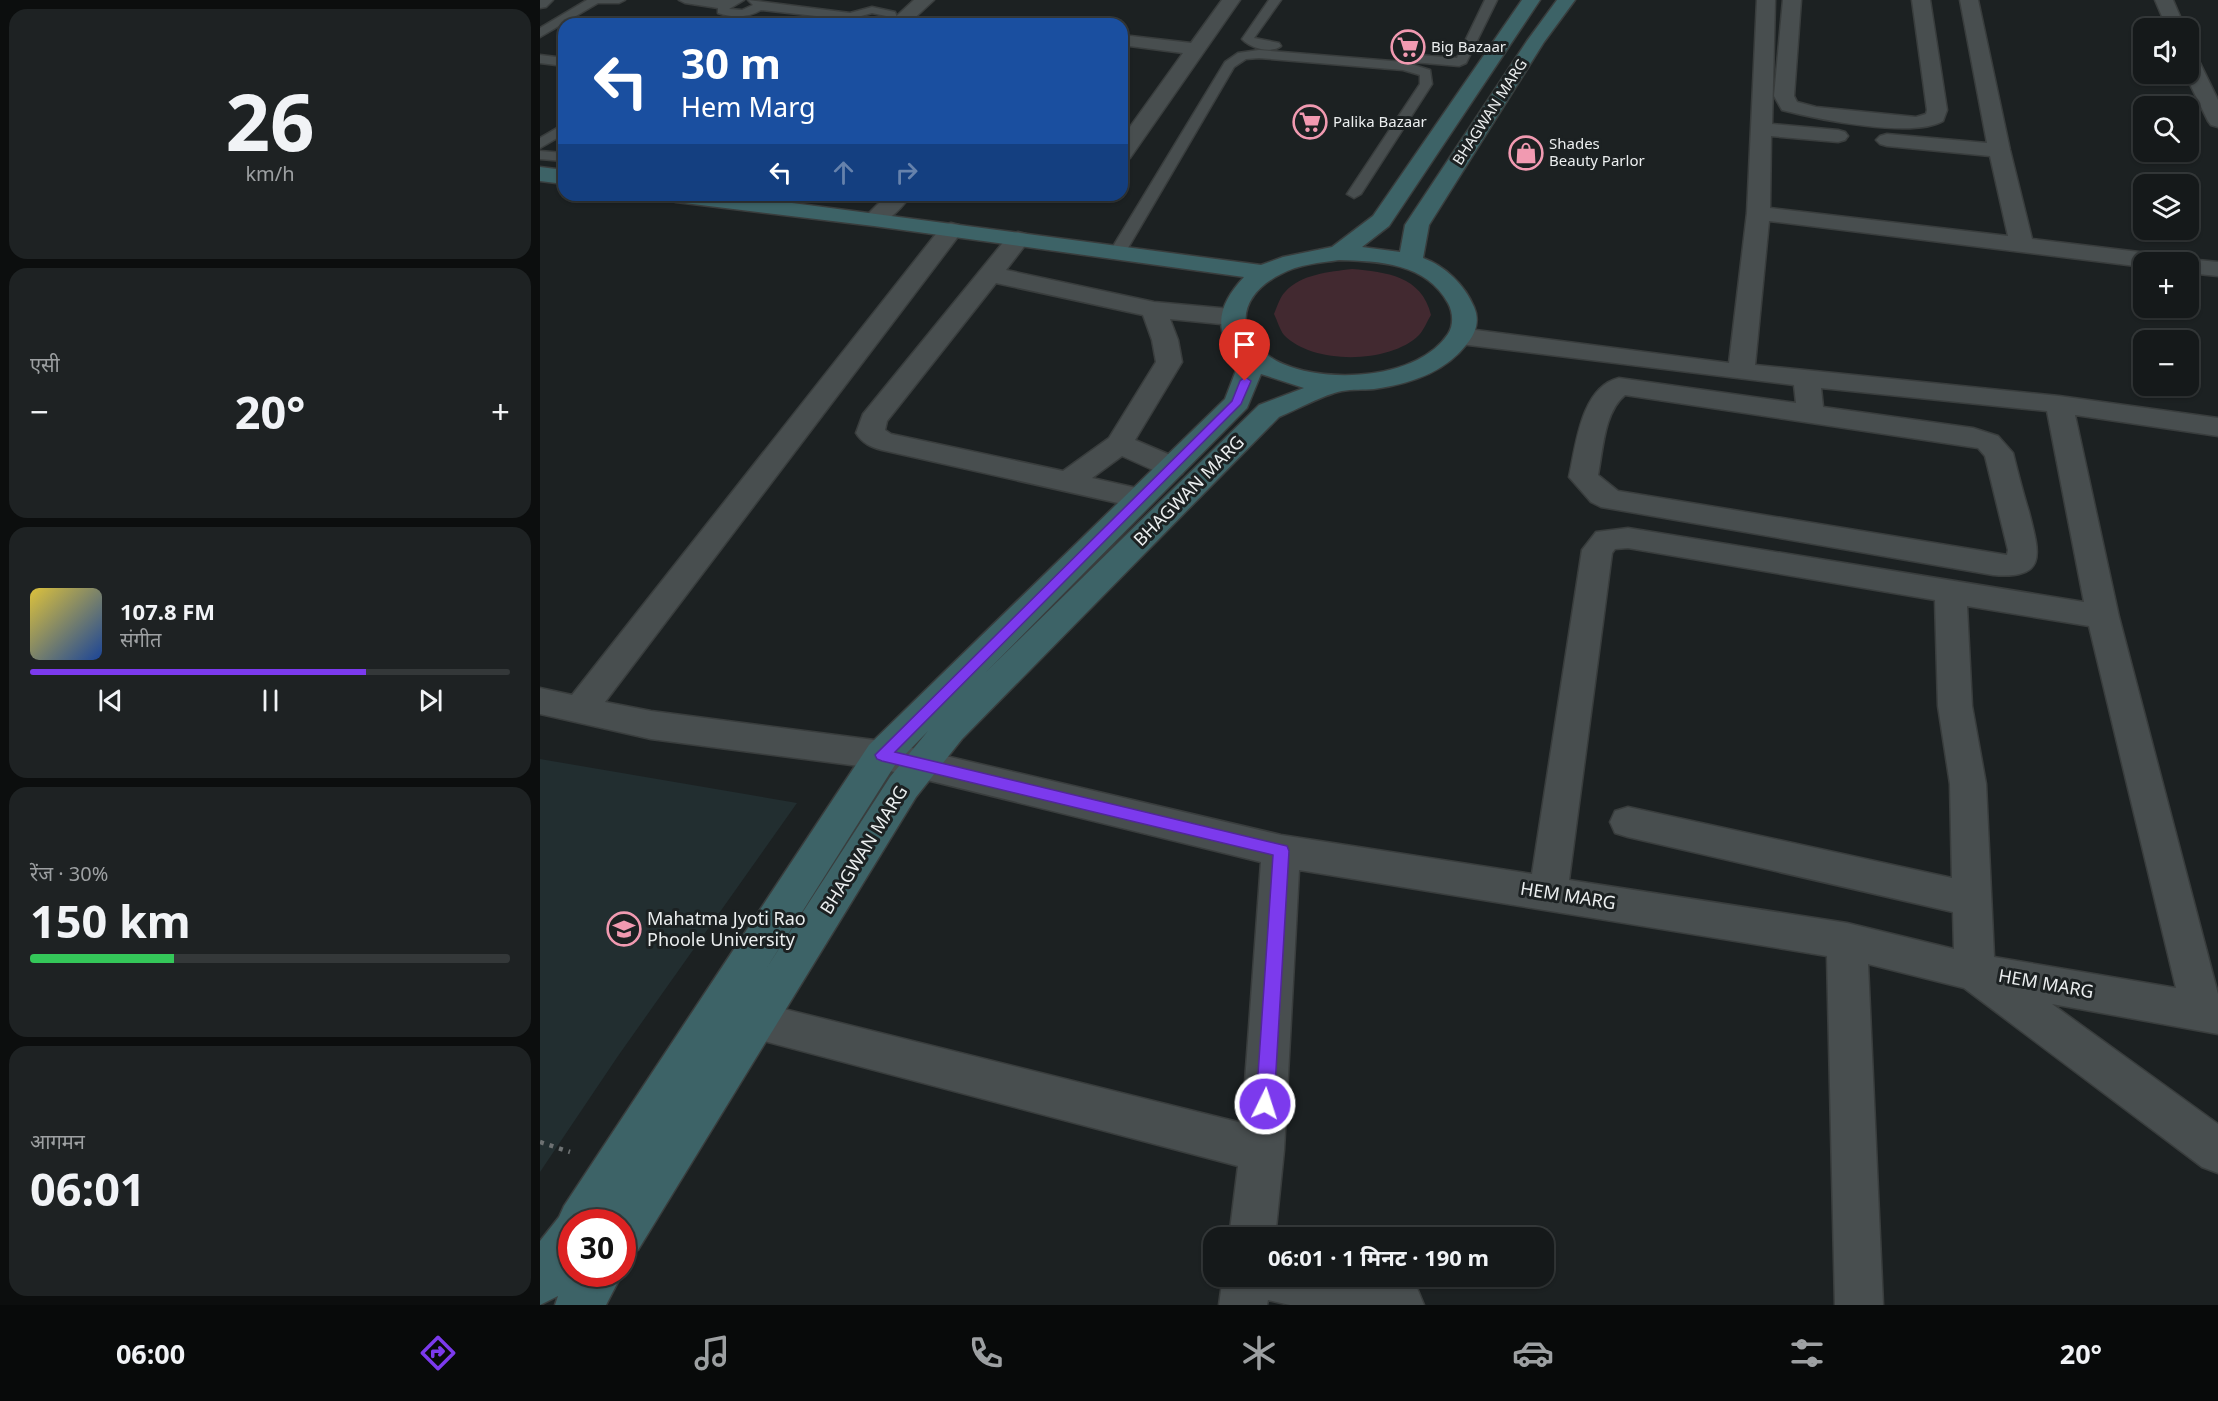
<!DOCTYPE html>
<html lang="hi">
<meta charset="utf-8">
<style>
body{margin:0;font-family:"Noto Sans","Noto Sans Devanagari",sans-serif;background:#1e2223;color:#f1f3f6;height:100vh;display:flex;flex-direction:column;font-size:22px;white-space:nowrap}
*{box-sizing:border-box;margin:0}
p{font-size:20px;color:#9da0a2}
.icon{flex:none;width:33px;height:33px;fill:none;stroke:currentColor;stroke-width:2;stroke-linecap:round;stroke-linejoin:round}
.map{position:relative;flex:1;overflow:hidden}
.sheet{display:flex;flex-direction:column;gap:9px;padding:9px;background:#0c0e0e;width:540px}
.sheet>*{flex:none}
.top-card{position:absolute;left:18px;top:18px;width:570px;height:183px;border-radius:18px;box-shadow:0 2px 4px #0004,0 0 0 2px #343839;background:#1a4fa0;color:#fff;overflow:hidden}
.tools{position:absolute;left:1593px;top:18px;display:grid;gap:12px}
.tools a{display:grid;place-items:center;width:66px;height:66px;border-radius:12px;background:#15191a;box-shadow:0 2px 4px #0004,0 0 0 2px #343839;font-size:30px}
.speed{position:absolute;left:18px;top:1209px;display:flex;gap:12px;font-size:30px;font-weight:700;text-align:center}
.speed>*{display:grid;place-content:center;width:78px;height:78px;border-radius:50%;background:#15191a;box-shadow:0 2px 4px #0004,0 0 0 2px #343839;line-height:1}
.speed .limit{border:9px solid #d22;background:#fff;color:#111}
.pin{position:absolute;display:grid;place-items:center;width:51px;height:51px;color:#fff;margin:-62px -26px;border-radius:50% 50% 50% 0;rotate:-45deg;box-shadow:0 0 6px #0007}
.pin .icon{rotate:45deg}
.me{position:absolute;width:66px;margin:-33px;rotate:4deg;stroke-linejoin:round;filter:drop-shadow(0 0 4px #0008)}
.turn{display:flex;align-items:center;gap:21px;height:126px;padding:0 24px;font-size:27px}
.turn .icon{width:78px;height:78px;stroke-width:2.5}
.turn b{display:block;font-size:42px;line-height:51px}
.lanes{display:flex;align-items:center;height:57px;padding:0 24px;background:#0003;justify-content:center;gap:30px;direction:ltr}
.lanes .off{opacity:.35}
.big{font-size:45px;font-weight:700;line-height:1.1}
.sheet .card{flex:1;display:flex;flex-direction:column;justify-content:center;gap:9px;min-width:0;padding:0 21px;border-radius:18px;background:#1e2223}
.sheet .dial{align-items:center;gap:0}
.dial b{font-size:78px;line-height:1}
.song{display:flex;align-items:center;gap:18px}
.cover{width:72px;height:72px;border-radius:9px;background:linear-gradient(135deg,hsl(50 70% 55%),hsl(220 70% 35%))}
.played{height:6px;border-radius:3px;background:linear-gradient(90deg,#7c3aed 70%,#343839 70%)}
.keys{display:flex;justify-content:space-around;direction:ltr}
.heat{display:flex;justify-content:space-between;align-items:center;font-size:33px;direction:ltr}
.charge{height:9px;border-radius:4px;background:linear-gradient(90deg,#34c759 30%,#343839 0)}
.trip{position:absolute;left:663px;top:1227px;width:351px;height:60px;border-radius:18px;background:#15191a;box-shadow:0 2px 4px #0004,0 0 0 2px #343839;font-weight:700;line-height:60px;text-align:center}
.tab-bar{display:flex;height:96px;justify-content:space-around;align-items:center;background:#080a0a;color:#9da0a2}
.tab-bar .icon{width:42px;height:42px}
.tab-bar .current{color:#7c3aed}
.tab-bar b{font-size:27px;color:#f1f3f6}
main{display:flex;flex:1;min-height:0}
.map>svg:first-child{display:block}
.built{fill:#222e30}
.green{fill:#422930}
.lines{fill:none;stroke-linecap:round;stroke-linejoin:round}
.lane-casing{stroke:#393d3d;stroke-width:3}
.street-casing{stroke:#393d3d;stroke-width:3}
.secondary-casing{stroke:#393d3d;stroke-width:3}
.path{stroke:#6d7172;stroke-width:4.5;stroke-dasharray:4 6;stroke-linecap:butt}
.lane{fill:#484e4f;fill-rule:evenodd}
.street{fill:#484e4f;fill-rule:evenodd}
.secondary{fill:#3d6367;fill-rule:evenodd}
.route{fill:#7c3aed;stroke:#51269a;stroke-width:1.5}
.labels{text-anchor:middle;stroke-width:6;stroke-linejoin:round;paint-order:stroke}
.far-poi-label{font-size:15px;fill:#ebeeef;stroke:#1c2122;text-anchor:start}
.far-street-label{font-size:15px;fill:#ebeeef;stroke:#1c2122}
.street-label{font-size:18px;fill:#ebeeef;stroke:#1c2122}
.poi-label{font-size:18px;fill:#ebeeef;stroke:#1c2122;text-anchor:start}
</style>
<main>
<section class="sheet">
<div class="card dial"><b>26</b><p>km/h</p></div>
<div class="card"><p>एसी</p>
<div class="heat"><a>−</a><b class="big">20°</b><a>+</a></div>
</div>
<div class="card">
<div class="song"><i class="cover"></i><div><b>107.8 FM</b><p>संगीत</p></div></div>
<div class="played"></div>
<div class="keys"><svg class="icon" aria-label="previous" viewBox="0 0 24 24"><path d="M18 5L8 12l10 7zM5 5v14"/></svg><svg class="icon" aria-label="pause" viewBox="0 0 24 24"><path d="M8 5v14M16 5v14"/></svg><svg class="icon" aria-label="next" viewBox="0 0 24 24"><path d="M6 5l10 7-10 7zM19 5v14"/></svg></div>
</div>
<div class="card"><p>रेंज · 30%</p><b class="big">150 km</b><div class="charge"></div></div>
<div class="card"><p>आगमन</p><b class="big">06:01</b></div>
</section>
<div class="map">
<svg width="1678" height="1305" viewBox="0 0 1678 1305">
<rect width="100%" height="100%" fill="#1c2122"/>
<!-- built -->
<polygon class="built" points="0,759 257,803 78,1056 0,1172"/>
<!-- green -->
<path class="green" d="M812,269C846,272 882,276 891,315C887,321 884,330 879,335C850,364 773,365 744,335C740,330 737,320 734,314C737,307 740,297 745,292C761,274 789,272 812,269Z"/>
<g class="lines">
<!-- lane casing -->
<g class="lane-casing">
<g id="lane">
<polygon points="47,0 85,0 79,3 58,3 0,37 0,28"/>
<path d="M139,0H204L189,9L202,10L213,5L208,0L310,13L332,7L355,12L358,20L354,24H341L346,16L332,13L314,18L311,24H299L303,19L221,10C207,18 193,18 178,13V8L145,3Z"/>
<path d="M729,0H741L714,38L739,43L741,46C731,54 710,48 702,39Z"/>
<polygon points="945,0 957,0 926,63 919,66 861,61 859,58 865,54 917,58"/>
<polygon points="719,50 864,62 890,70 892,84 821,194 814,198 807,194 880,84 880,75 863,70 719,58 706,59 694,67 585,253 577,258 572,256 569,253 685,62 698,53"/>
<polygon points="0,55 24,58 24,66 0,63"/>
<polygon points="24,124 24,134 0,148 0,138"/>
<polygon points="0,151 24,153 24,161 0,159"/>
</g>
</g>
<!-- street casing -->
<g class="street-casing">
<g id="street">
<polygon points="0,0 13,0 6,7 0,8"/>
<polygon points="374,0 394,0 368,24 348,24"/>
<polygon points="682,0 700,0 590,158 582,159 582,138 643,53 582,45 582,35 651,43"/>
<path d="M1217,0H1235L1232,124L1298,130L1305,132L1308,136L1305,140L1298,142L1231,136L1230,208L1468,236L1450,156L1347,146L1340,144L1336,140L1340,136L1347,134L1447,143L1420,0H1438L1470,150L1492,239L1624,255L1632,257L1636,262H1604V267L1229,221L1215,365L1519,396L1678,418V436L1535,415L1579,617L1678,994V1034L1512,1004L1678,1124V1173L1662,1167L1424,988L1328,964L1343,1305H1295L1287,956L759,870L744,1150L735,1238H689L698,1166L201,1035L195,1021L201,1007L216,1002L702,1123L721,862L342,769L111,739L0,714V688L32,695L403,225L411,223L419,225L423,230L65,702L111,711L342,741L741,835L992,874L1042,550L1056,532L1088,528L1544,602L1507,411L1281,388L1283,407L1433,428L1458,436L1473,453C1478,473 1483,493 1489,512C1499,552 1509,580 1453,575L1061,507L1051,502L1029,477C1036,445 1041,387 1079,378L1256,403L1254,385L920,344L911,341L907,336L911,331L920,328L1189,363L1207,213ZM1085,395L1438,448L1445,456L1468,550L1467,555L1078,491L1058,475C1063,450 1064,412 1085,395ZM1088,548L1395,600L1398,706L1410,784L1412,878L1088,807L1075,811L1070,822L1075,833L1088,837L1413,912L1414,949L1307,923L1029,880L1072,553L1075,549ZM1427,606L1549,626L1636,988L1454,957L1446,784L1432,706Z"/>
<path d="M1243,0H1261L1254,96L1257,102L1276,107L1376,117L1386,114L1387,110L1372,0H1390L1407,110L1403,121C1373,139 1276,119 1242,110L1234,96Z"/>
<polygon points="1615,0 1633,0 1645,28 1627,28"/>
<polygon points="1648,53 1655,55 1658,59 1678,100 1678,127 1671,125 1668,121 1645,74 1648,74"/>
<path d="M347,195H371C361,209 344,228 326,224L323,219Z"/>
<path d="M478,232L486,234L490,239L466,270L614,302L691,309L700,312L704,317L700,322L691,325L630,319L638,340L642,362L595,440L642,460L646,467L642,474L632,476L622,474L582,456L552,478L610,491L615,498L610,505L600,508L342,450C331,447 322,443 316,433L323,414L470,234ZM456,283L603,315L612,340L616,362L569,438L523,471L351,434L345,430L347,421Z"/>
<polygon points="1648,259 1678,262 1678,276 1648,273 1648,262 1638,262"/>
<polygon points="683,1276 839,1276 877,1288 884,1305 750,1305 728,1300 727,1305 679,1305"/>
</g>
</g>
<!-- secondary casing -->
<g class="secondary-casing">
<g id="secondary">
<path d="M982,0H1000L849,226L822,247L860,252L865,225L987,41L1017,0H1035L1004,42L889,225L883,258C905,266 925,285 934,307C940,321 936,333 926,345C904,373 869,384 834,389C824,390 812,389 802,391C785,394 756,410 739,417L422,739L376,797L98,1250L82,1257V1222H32V1274H82L66,1305H15L18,1296L0,1305V1241L19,1217L24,1206L329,745L685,399L700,360C671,331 678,305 704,277L334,226L136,202L128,200L125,195H192L721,265L743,257L792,247L833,216ZM799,260C839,261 886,263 908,303C913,312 914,325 908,334C878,379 789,384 743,364C694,342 693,298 741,274C759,264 780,263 799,260ZM721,374L764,388L719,405L446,672L707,408ZM388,731L350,777L226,969L355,765Z"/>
<polygon points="0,167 24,170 24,184 0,181"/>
</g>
</g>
<!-- path -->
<polyline class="path" points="0,1142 30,1152"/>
<!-- lane -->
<use href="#lane" class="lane"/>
<!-- street -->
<use href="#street" class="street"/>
<!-- secondary -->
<use href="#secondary" class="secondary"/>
</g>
<!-- route -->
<polygon class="route" points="705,377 711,381 701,404 355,752 747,846 749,851 734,1104 731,1110 725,1113 718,1110 716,1104 733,855 342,761 337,759 335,755 692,401 700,381"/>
<!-- icons -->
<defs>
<g id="supermarket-ring" transform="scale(1.725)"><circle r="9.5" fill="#1c2122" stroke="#f19ab1" stroke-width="1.5"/><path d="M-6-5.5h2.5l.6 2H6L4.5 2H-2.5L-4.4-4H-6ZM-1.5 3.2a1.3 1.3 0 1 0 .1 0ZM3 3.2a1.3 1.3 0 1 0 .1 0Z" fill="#f19ab1"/></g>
<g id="shop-ring" transform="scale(1.725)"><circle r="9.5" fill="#1c2122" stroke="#f19ab1" stroke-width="1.5"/><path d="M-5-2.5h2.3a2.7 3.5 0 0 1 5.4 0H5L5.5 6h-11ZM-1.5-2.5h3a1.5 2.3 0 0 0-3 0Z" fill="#f19ab1"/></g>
<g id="university-ring" transform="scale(1.725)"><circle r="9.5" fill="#1c2122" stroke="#f19ab1" stroke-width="1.5"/><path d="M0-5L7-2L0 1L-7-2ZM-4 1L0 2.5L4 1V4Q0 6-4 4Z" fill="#f19ab1"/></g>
</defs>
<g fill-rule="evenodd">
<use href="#supermarket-ring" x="868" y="47"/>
<use href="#supermarket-ring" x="770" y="122"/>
<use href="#shop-ring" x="986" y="153"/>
<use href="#university-ring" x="84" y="929"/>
</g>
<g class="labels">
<!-- far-poi labels -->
<g class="far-poi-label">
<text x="891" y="52">Big Bazaar</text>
<text x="793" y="127">Palika Bazaar</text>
<text x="1009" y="149">Shades<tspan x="1009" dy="17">Beauty Parlor</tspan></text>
</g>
<!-- far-street labels -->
<g class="far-street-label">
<text transform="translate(950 112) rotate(-57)" y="5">BHAGWAN MARG</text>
</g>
<!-- street labels -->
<g class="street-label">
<text transform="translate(649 491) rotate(-45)" y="6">BHAGWAN MARG</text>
<text transform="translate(324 850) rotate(-58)" y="6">BHAGWAN MARG</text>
<text transform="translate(1028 896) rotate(9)" y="6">HEM MARG</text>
<text transform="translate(1506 984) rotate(10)" y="6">HEM MARG</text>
</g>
<!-- poi labels -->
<g class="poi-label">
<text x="107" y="925">Mahatma Jyoti Rao<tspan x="107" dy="21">Phoole University</tspan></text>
</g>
</g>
</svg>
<div class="tools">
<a><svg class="icon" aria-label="sound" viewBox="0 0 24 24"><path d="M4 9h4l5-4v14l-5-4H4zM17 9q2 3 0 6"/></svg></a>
<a><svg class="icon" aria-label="search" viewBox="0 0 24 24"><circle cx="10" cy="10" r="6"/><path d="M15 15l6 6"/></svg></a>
<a><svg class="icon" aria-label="layers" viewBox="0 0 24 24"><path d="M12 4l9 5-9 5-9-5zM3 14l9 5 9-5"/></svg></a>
<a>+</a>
<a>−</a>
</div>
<div class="speed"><div class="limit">30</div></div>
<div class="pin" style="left:705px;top:381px;background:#d93025"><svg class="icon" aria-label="arrive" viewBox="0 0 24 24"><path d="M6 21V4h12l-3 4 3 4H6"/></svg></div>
<svg class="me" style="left:725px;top:1104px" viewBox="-20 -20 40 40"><circle r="17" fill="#7c3aed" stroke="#fff" stroke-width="3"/><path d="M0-11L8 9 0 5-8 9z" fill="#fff"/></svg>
<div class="trip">06:01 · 1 मिनट · 190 m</div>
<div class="top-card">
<div class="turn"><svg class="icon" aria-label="left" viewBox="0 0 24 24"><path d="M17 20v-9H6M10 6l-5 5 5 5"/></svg><div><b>30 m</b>Hem Marg</div></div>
<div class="lanes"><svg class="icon" aria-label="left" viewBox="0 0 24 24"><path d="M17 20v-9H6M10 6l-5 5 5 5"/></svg><svg class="icon off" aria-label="ahead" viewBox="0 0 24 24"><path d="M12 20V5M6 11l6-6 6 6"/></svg><svg class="icon off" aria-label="right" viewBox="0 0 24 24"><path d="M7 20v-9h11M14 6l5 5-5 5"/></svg></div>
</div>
</div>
</main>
<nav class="tab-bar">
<b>06:00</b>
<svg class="icon current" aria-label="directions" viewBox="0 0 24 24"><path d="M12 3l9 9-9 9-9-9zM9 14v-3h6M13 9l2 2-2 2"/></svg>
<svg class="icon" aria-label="music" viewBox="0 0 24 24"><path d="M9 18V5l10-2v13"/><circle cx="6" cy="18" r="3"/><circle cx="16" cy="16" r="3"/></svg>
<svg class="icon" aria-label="phone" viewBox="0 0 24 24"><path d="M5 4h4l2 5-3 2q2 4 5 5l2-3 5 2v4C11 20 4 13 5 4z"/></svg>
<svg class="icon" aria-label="climate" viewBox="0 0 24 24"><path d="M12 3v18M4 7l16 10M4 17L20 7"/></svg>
<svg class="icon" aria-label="car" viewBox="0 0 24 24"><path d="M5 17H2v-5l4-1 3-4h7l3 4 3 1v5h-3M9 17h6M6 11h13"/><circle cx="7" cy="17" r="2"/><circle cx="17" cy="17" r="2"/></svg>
<svg class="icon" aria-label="filters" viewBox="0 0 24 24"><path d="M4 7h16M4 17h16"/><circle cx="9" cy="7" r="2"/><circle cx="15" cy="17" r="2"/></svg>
<b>20°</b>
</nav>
